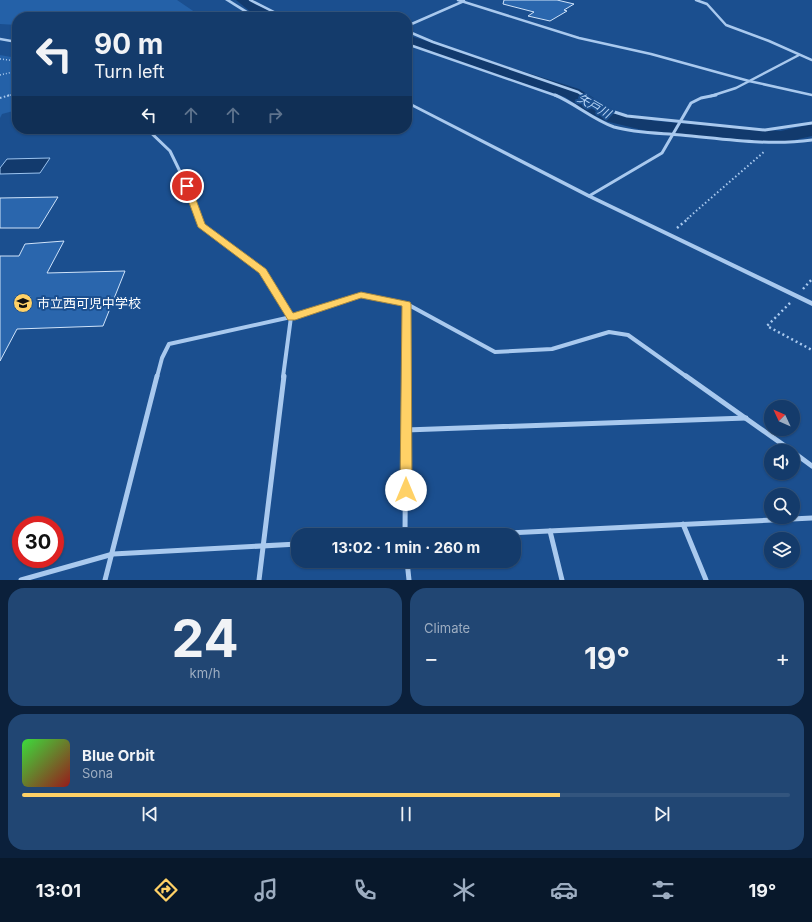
<!DOCTYPE html>
<meta charset="utf-8">
<style>
body{margin:0;font-family:Inter,"Noto Sans JP",sans-serif;background:#214673;color:#f1f3f6;height:100vh;display:flex;flex-direction:column;font-size:15px;white-space:nowrap}
*{box-sizing:border-box;margin:0}
p{font-size:13px;color:#9dadc1}
.icon{flex:none;width:22px;height:22px;fill:none;stroke:currentColor;stroke-width:2;stroke-linecap:round;stroke-linejoin:round}
.map{position:relative;height:580px;overflow:hidden}
.panel{display:flex;flex-direction:column;gap:8px;padding:8px;background:#0b203b;flex:1}
.panel>*{flex:none}
.banner{position:absolute;left:12px;top:12px;width:400px;height:122px;border-radius:16px;box-shadow:0 1px 3px #0004,0 0 0 1px #33557e;background:#143b6b;color:#f1f3f6;overflow:hidden}
.needle{width:26px;rotate:314deg}
.buttons{position:absolute;left:764px;top:400px;display:grid;gap:8px}
.buttons a{display:grid;place-items:center;width:36px;height:36px;border-radius:50%;background:#143b6b;box-shadow:0 1px 3px #0004,0 0 0 1px #33557e;font-size:20px}
.speed{position:absolute;left:12px;top:516px;display:flex;gap:8px;font-size:20px;font-weight:700;text-align:center}
.speed>*{display:grid;place-content:center;width:52px;height:52px;border-radius:50%;background:#143b6b;box-shadow:0 1px 3px #0004,0 0 0 1px #33557e;line-height:1}
.speed .limit{border:6px solid #d22;background:#fff;color:#111}
.pin{position:absolute;display:grid;place-items:center;width:34px;height:34px;color:#fff;margin:-17px;border:2px solid #fff;border-radius:50%;box-shadow:0 1px 4px #0007}
.me{position:absolute;width:44px;margin:-22px;rotate:0deg;stroke-linejoin:round;filter:drop-shadow(0 0 3px #0008)}
.turn{display:flex;align-items:center;gap:14px;height:84px;padding:0 16px;font-size:18px}
.turn .icon{width:52px;height:52px;stroke-width:2.5}
.turn b{display:block;font-size:28px;line-height:34px}
.lanes{display:flex;align-items:center;height:38px;padding:0 16px;background:#0003;justify-content:center;gap:20px;direction:ltr}
.lanes .off{opacity:.35}
.big{font-size:30px;font-weight:700;line-height:1.1}
.panel .tile{flex:1;display:flex;flex-direction:column;justify-content:center;gap:6px;min-width:0;padding:0 14px;border-radius:16px;background:#214673}
.panel .dial{align-items:center;gap:0}
.dial b{font-size:52px;line-height:1}
.song{display:flex;align-items:center;gap:12px}
.cover{width:48px;height:48px;border-radius:6px;background:linear-gradient(135deg,hsl(120 70% 55%),hsl(0 70% 35%))}
.played{height:4px;border-radius:2px;background:linear-gradient(90deg,#ffd166 70%,#33557e 70%)}
.keys{display:flex;justify-content:space-around;direction:ltr}
.heat{display:flex;justify-content:space-between;align-items:center;font-size:22px;direction:ltr}
.panel .tiles{flex:1;display:grid;gap:8px;grid-template-columns:1fr 1fr}
.tile:last-child{grid-column:span 2}
.trip{position:absolute;left:291px;top:528px;width:230px;height:40px;border-radius:16px;background:#143b6b;box-shadow:0 1px 3px #0004,0 0 0 1px #33557e;font-weight:700;line-height:40px;text-align:center}
.dock{display:flex;height:64px;justify-content:space-around;align-items:center;background:#08182b;color:#9dadc1}
.dock .icon{width:28px;height:28px}
.dock .current{color:#ffd166}
.dock b{font-size:18px;color:#f1f3f6}
.map>svg:first-child{display:block}
.green{fill:#2461a8}
.water{fill:#123a6d;stroke:#9cc4f0}
.lines{fill:none;stroke-linecap:round;stroke-linejoin:round}
.river{fill:#123a6d;fill-rule:evenodd}
.building{fill:#2a66ad;stroke:#cfe3fa}
.path-far2{stroke:#a9c9ee;stroke-width:1.5;stroke-dasharray:1 2;stroke-linecap:butt}
.path-far1{stroke:#a9c9ee;stroke-width:2;stroke-dasharray:1.5 2.5;stroke-linecap:butt}
.path{stroke:#a9c9ee;stroke-width:2.5;stroke-dasharray:2 3;stroke-linecap:butt}
.minor-far3{stroke:#a9c9ee;stroke-width:2.5}
.minor-far2{stroke:#a9c9ee;stroke-width:3}
.minor-far1{stroke:#a9c9ee;stroke-width:4}
.minor{stroke:#a9c9ee;stroke-width:5}
.tertiary{fill:#a9c9ee;fill-rule:evenodd}
.route{fill:#ffd166;stroke:#a68842}
.labels{text-anchor:middle;stroke-width:4;stroke-linejoin:round;paint-order:stroke}
.far-water-label{font-size:12px;font-style:italic;fill:#b5d3f5;stroke:#1b4f8f}
.poi-label{font-size:13px;fill:#fff;stroke:#1b4f8f;text-anchor:start}
</style>
<div class="map">
<svg width="812" height="580" viewBox="0 0 812 580">
<rect width="100%" height="100%" fill="#1b4f8f"/>
<!-- green -->
<g class="green">
<polygon points="0,0 177,0 202,17 17,17 17,25 0,24"/>
<polygon points="0,55 17,58 17,110 2,114 0,118"/>
</g>
<!-- water -->
<polygon class="water" points="50,158 40,173 0,174 0,168 7,159"/>
<g class="lines">
<!-- river -->
<g class="river">
<polygon points="236,0 253,0 270,12 276,14 279,17 257,17"/>
<polygon points="407,35 579,89 618,113 655,121 781,131 812,124 812,136 781,143 655,133 605,121 586,111 565,97 407,45"/>
</g>
</g>
<!-- building -->
<g class="building">
<polygon points="504,0 557,0 574,4 564,10 567,11 550,21 528,16 534,12 503,4"/>
<polygon points="58,197 39,228 0,228 0,198"/>
<polygon points="64,241 47,273 125,271 103,326 17,329 0,361 0,256 19,256 25,244"/>
</g>
<g class="lines">
<!-- path-far2 -->
<g class="path-far2">
<polyline points="0,59 17,61"/>
<polyline points="0,75 17,71"/>
<polyline points="7,96 17,93"/>
</g>
<!-- path-far1 -->
<g class="path-far1">
<polyline points="0,98 10,95"/>
<polyline points="687,219 765,151"/>
</g>
<!-- path -->
<g class="path">
<polyline points="677,228 689,218"/>
<polyline points="803,289 812,279"/>
<polyline points="790,303 767,326 812,350"/>
</g>
<!-- minor-far3 -->
<g class="minor-far3">
<polyline points="250,0 278,14 305,17"/>
<polyline points="458,0 579,38 651,54 749,81 812,95"/>
<polyline points="696,0 707,4 726,25 769,41 812,60"/>
<polyline points="407,26 464,1"/>
<polyline points="407,31 433,42 578,92 584,96"/>
<polyline points="0,39 17,42"/>
<polyline points="407,44 557,96"/>
<polyline points="711,96 736,88 799,55"/>
</g>
<!-- minor-far2 -->
<g class="minor-far2">
<path d="M555,95C576,104 592,119 614,127C635,133 659,133 681,135C725,139 768,146 812,140"/>
<polyline points="582,95 602,108 627,116 765,130 812,123"/>
<polyline points="147,129 170,151 187,186 199,219"/>
<polyline points="589,196 662,153 691,103 701,98 716,95"/>
</g>
<!-- minor-far1 -->
<g class="minor-far1">
<polyline points="198,218 201,226 263,271 291,317 283,377"/>
<polyline points="157,377 162,358 169,344 291,317 361,295 407,304 495,352 552,349 609,332 628,335 687,377"/>
<polyline points="406,377 407,304"/>
</g>
<!-- minor -->
<g class="minor">
<polyline points="686,376 792,451"/>
<polyline points="406,430 746,418"/>
<polyline points="793,452 812,466"/>
<polyline points="683,524 706,580"/>
<polyline points="550,531 562,580"/>
<polyline points="405,535 406,376"/>
<polyline points="469,535 812,518"/>
<polyline points="407,561 409,580"/>
<polyline points="21,580 113,554 298,544"/>
<polyline points="105,580 157,376"/>
<polyline points="259,580 284,376"/>
</g>
<!-- tertiary -->
<g class="tertiary">
<polygon points="225,0 230,0 257,17 252,17"/>
<polygon points="407,101 591,195 812,301 812,306 587,197 407,104"/>
</g>
</g>
<!-- route -->
<polygon class="route" points="187,184 191,186 205,224 266,269 293,313 361,292 410,302 411,304 412,490 410,494 406,495 401,494 400,490 402,306 361,298 295,320 288,320 259,273 198,227 183,186"/>
<!-- icons -->
<defs>
<g id="school-disc" transform="scale(1)"><circle r="9.5" fill="#ffd166" stroke="#1b4f8f"/><path d="M0-5L7-2L0 1L-7-2ZM-4 1L0 2.5L4 1V4Q0 6-4 4Z" fill="#111"/></g>
</defs>
<g fill-rule="evenodd">
<use href="#school-disc" x="23" y="303"/>
</g>
<g class="labels">
<!-- far-water labels -->
<g class="far-water-label">
<text transform="translate(594 106) rotate(30)" y="4">矢戸川</text>
</g>
<!-- poi labels -->
<g class="poi-label">
<text x="37" y="308">市立西可児中学校</text>
</g>
</g>
</svg>
<div class="buttons">
<a><svg class="needle" viewBox="-14 -14 28 28"><path d="M0-13l5 13h-10z" fill="#e53935"/><path d="M0 13l5-13h-10z" fill="#9dadc1"/></svg></a>
<a><svg class="icon" aria-label="sound" viewBox="0 0 24 24"><path d="M4 9h4l5-4v14l-5-4H4zM17 9q2 3 0 6"/></svg></a>
<a><svg class="icon" aria-label="search" viewBox="0 0 24 24"><circle cx="10" cy="10" r="6"/><path d="M15 15l6 6"/></svg></a>
<a><svg class="icon" aria-label="layers" viewBox="0 0 24 24"><path d="M12 4l9 5-9 5-9-5zM3 14l9 5 9-5"/></svg></a>
</div>
<div class="speed"><div class="limit">30</div></div>
<div class="pin" style="left:187px;top:186px;background:#d93025"><svg class="icon" aria-label="arrive" viewBox="0 0 24 24"><path d="M6 21V4h12l-3 4 3 4H6"/></svg></div>
<svg class="me" style="left:406px;top:490px" viewBox="-20 -20 40 40"><circle r="19" fill="#fff"/><path d="M0-13L10 11 0 6-10 11z" fill="#ffd166"/></svg>
<div class="trip">13:02 · 1 min · 260 m</div>
<div class="banner">
<div class="turn"><svg class="icon" aria-label="left" viewBox="0 0 24 24"><path d="M17 20v-9H6M10 6l-5 5 5 5"/></svg><div><b>90 m</b>Turn left</div></div>
<div class="lanes"><svg class="icon" aria-label="left" viewBox="0 0 24 24"><path d="M17 20v-9H6M10 6l-5 5 5 5"/></svg><svg class="icon off" aria-label="ahead" viewBox="0 0 24 24"><path d="M12 20V5M6 11l6-6 6 6"/></svg><svg class="icon off" aria-label="ahead" viewBox="0 0 24 24"><path d="M12 20V5M6 11l6-6 6 6"/></svg><svg class="icon off" aria-label="right" viewBox="0 0 24 24"><path d="M7 20v-9h11M14 6l5 5-5 5"/></svg></div>
</div>
</div>
<section class="panel">
<div class="tiles">
<div class="tile dial"><b>24</b><p>km/h</p></div>
<div class="tile"><p>Climate</p>
<div class="heat"><a>−</a><b class="big">19°</b><a>+</a></div>
</div>
<div class="tile">
<div class="song"><i class="cover"></i><div><b>Blue Orbit</b><p>Sona</p></div></div>
<div class="played"></div>
<div class="keys"><svg class="icon" aria-label="previous" viewBox="0 0 24 24"><path d="M18 5L8 12l10 7zM5 5v14"/></svg><svg class="icon" aria-label="pause" viewBox="0 0 24 24"><path d="M8 5v14M16 5v14"/></svg><svg class="icon" aria-label="next" viewBox="0 0 24 24"><path d="M6 5l10 7-10 7zM19 5v14"/></svg></div>
</div>
</div>
</section>
<nav class="dock">
<b>13:01</b>
<svg class="icon current" aria-label="directions" viewBox="0 0 24 24"><path d="M12 3l9 9-9 9-9-9zM9 14v-3h6M13 9l2 2-2 2"/></svg>
<svg class="icon" aria-label="music" viewBox="0 0 24 24"><path d="M9 18V5l10-2v13"/><circle cx="6" cy="18" r="3"/><circle cx="16" cy="16" r="3"/></svg>
<svg class="icon" aria-label="phone" viewBox="0 0 24 24"><path d="M5 4h4l2 5-3 2q2 4 5 5l2-3 5 2v4C11 20 4 13 5 4z"/></svg>
<svg class="icon" aria-label="climate" viewBox="0 0 24 24"><path d="M12 3v18M4 7l16 10M4 17L20 7"/></svg>
<svg class="icon" aria-label="car" viewBox="0 0 24 24"><path d="M5 17H2v-5l4-1 3-4h7l3 4 3 1v5h-3M9 17h6M6 11h13"/><circle cx="7" cy="17" r="2"/><circle cx="17" cy="17" r="2"/></svg>
<svg class="icon" aria-label="filters" viewBox="0 0 24 24"><path d="M4 7h16M4 17h16"/><circle cx="9" cy="7" r="2"/><circle cx="15" cy="17" r="2"/></svg>
<b>19°</b>
</nav>
